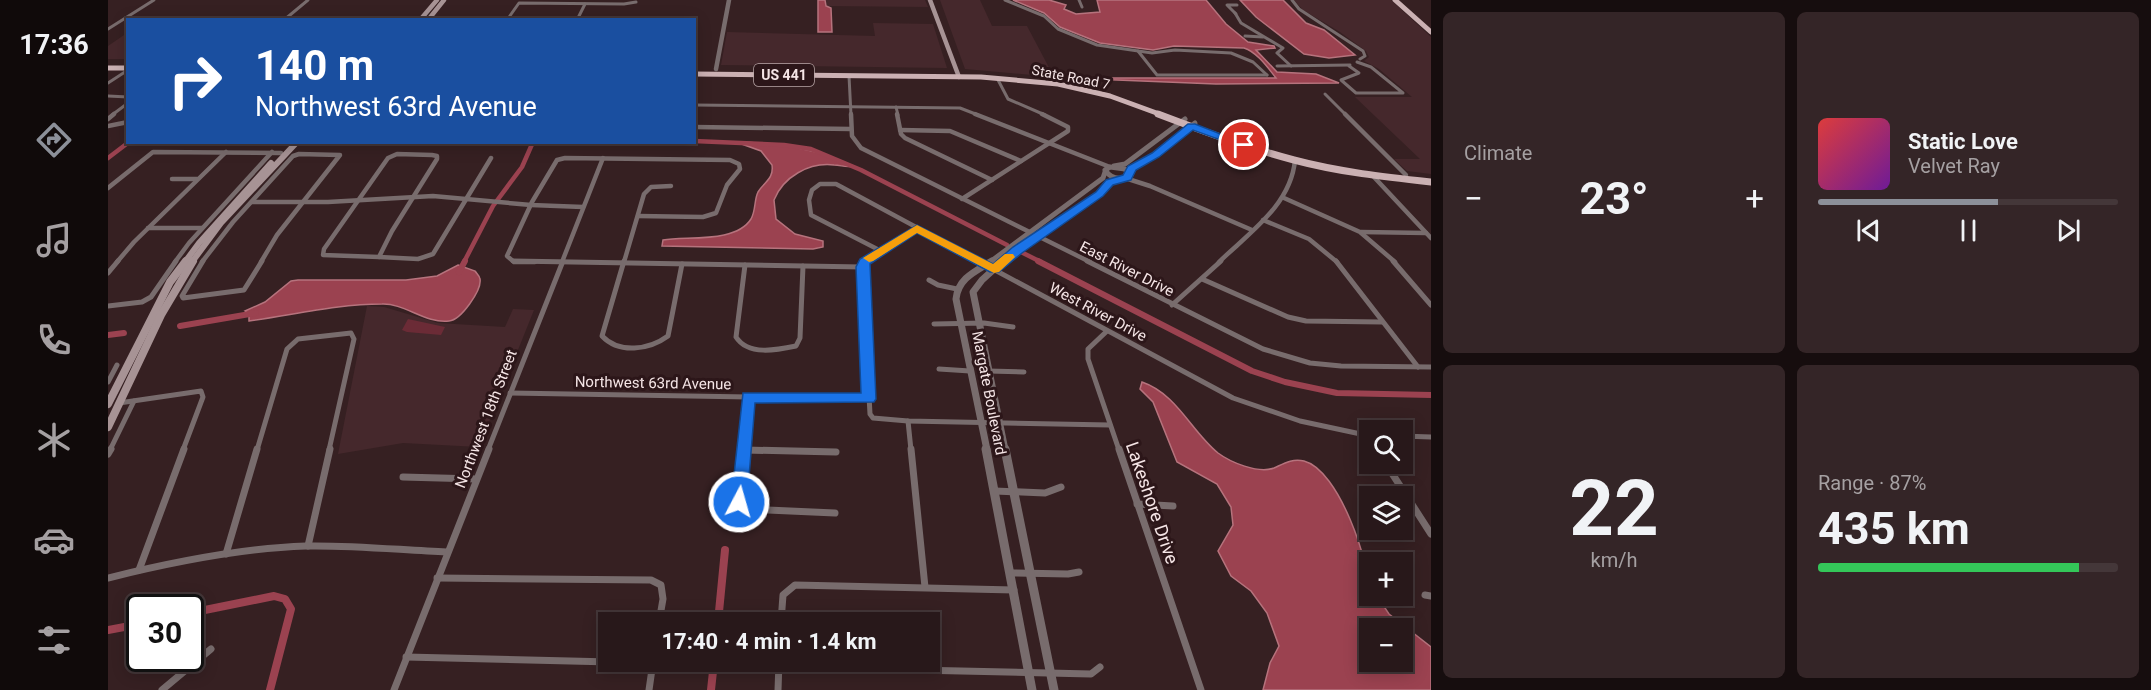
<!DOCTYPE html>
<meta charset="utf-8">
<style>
body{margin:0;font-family:Roboto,sans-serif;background:#342527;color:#f1f3f6;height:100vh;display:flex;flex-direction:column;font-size:22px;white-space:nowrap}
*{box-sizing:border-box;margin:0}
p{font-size:20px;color:#a5a0a2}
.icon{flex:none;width:33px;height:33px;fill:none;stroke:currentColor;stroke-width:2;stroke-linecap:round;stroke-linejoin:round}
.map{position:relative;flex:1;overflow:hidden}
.panel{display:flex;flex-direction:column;gap:12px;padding:12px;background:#160d0e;width:720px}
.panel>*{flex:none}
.banner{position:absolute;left:18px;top:18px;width:570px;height:126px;border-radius:0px;box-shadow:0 3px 15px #0003,0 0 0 2px #443739;background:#1a4fa0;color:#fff;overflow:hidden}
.controls{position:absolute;left:1251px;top:420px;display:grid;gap:12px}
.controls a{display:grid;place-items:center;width:54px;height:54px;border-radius:0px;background:#28181a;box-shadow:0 3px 15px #0003,0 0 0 2px #443739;font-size:30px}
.speed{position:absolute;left:18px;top:594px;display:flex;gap:12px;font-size:30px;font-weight:700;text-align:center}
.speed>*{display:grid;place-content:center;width:78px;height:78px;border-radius:50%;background:#28181a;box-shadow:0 3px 15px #0003,0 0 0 2px #443739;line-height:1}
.speed .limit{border:3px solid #111;border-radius:9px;background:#fff;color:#111}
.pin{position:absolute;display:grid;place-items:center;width:51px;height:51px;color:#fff;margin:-26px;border:3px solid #fff;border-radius:50%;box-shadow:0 2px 6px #0007}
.me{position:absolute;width:66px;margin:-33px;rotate:6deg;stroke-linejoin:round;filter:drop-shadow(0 0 4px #0008)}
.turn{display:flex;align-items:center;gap:21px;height:126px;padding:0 30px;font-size:27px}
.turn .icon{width:78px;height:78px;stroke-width:2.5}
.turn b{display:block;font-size:42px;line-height:51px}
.big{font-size:45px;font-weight:700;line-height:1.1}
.panel .card{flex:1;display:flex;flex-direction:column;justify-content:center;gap:9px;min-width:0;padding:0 21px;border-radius:9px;background:#342527}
.panel .dial{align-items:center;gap:0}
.dial b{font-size:78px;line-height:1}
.song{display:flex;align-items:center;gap:18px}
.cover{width:72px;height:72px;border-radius:9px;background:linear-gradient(135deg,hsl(0 70% 55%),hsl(280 70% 35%))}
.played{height:6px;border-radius:3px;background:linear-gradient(90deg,#8c9099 60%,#443739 60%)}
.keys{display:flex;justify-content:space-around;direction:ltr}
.heat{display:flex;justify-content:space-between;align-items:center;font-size:33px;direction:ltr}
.charge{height:9px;border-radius:4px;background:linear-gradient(90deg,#34c759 87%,#443739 0)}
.panel .tiles{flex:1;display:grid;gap:12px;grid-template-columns:repeat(2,1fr)}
.trip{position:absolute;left:490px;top:612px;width:342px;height:60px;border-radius:0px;background:#28181a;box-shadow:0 3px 15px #0003,0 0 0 2px #443739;font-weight:700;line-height:60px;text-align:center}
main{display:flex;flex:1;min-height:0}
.menu{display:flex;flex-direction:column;width:108px;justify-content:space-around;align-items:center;background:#100a0a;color:#a5a0a2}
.menu .icon{width:42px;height:42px}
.menu .selected{color:#8c9099}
.menu b{font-size:27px;color:#f1f3f6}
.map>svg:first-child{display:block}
.built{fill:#45282c}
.green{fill:#6b2b36}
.water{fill:#9b4250;stroke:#b6737d;stroke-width:1.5;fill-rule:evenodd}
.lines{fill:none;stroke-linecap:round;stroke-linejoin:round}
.canal-far2{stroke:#9b4250;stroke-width:4.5}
.canal-far1{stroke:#9b4250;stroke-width:6}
.canal{stroke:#9b4250;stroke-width:8}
.minor-far3{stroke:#786c6d;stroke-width:3}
.minor-far2{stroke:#786c6d;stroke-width:4.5}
.minor-far1{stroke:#786c6d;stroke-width:5}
.minor{stroke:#786c6d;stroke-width:7}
.tertiary-far3{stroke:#786c6d;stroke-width:4.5}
.tertiary-far2{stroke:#786c6d;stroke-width:5}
.tertiary-far1{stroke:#786c6d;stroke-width:7}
.tertiary{stroke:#786c6d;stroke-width:9}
.secondary-far2{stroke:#a79395;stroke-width:4.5}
.secondary-far1{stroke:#a79395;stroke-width:6}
.secondary{stroke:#a79395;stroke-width:8}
.primary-far1{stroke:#cbb1b3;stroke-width:5}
.primary{stroke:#cbb1b3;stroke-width:7}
.route{fill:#1a73e8;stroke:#114b97;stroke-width:1.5}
.slow{fill:#f59e0b}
.labels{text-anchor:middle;stroke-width:6;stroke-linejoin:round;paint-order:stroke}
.shield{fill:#2c1619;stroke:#b9a7a8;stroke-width:1.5}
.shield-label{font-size:14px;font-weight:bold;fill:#f5e5e6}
.far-street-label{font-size:14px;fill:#f5e5e6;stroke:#2c1619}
.street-label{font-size:15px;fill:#f5e5e6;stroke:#2c1619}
.near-street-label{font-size:18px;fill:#f5e5e6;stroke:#2c1619}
</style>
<main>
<nav class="menu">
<b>17:36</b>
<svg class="icon selected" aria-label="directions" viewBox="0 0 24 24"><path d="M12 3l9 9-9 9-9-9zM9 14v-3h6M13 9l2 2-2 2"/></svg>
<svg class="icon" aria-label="music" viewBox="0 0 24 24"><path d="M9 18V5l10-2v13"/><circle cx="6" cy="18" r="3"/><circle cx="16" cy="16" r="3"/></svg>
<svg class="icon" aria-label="phone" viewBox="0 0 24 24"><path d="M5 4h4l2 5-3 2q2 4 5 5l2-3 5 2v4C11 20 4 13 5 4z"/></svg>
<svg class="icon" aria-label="climate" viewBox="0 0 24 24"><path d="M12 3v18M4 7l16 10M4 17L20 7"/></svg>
<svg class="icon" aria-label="car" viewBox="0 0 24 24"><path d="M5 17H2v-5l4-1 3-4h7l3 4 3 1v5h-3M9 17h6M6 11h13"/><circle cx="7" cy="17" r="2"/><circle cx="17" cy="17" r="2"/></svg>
<svg class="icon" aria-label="filters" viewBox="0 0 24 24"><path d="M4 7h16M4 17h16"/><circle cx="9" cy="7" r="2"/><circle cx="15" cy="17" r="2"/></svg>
</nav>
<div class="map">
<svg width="1323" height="690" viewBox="0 0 1323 690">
<rect width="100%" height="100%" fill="#362022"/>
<!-- built -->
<g class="built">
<polygon points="718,0 817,0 820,7 718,6"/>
<polygon points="832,0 872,0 884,26 919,26 946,77 857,69"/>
<polygon points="1186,0 1283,0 1323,37 1323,174 1299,171 1286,159 1312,159 1247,97 1304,97 1271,69 1256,61 1261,57 1258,51 1232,32 1195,10"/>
<polygon points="765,23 825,24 839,68 613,65 619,32 767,36"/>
<polygon points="19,33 19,59 0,59 0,46"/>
<polygon points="259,306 276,307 330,323 397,327 405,309 426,310 371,447 295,443 230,454"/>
</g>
<!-- green -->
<polygon class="green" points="300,319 337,327 333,335 299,332 294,330"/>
<!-- water -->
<g class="water">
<polygon points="710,0 717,0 718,6 723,8 724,32 710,32"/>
<path d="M905,0H941L958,5L956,9L968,14L992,12L989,0H1098L1118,24L1140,42L1166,46L1167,48L1148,50L1169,72L1208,74L1231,83L1108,84L959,78H1168C1160,68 1149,52 1136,48L1066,46L1045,50L992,43L952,27L936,13Z"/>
<polygon points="1132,0 1175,0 1198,23 1216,30 1247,55 1221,58 1196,54 1148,17"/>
<path d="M628,142C670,143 707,148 745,166C738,168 733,165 726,165C701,162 675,177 666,200L668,219L687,234L715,241V247L705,249L554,246L555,240C580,236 628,243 643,219C648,210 646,200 650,192C656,182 666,179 664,165L653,151Z"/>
<path d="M350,265L367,271C369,274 372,276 372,279C374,290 353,320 341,321C318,324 296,303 274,304C230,304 185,315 141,321V314L137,311L157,302L183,281L190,280H298L329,276Z"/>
<path d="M1034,382C1069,394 1083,431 1110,453C1122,462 1150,474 1166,468C1175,464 1184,458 1196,461C1231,470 1262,563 1262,596H1269L1281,614L1323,647V690H1155L1162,663L1171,646L1159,613L1143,591L1123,576L1110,551L1125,525L1123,507L1109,484L1069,462L1045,402L1032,389ZM1262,628H1294V662H1262Z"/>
</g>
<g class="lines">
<!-- canal-far2 -->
<g class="canal-far2">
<polyline points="586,141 676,145 703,149 753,170 899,245"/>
<polyline points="0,158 21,142"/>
<polyline points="913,252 933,262"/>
<polyline points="356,262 385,206 414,167 425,142"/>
</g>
<!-- canal-far1 -->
<g class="canal-far1">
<polyline points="930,261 1144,371 1177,382 1229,393 1323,395"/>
<polyline points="351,272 357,261"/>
<polyline points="72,326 148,313"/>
<polyline points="0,335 16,333"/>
</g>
<!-- canal -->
<g class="canal">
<polyline points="82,613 166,596 177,599 183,609 162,690"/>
<polyline points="610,622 617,550"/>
<polyline points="0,630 32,624"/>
<polyline points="603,690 606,662"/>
</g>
<!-- minor-far3 -->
<g class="minor-far3">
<polyline points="897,0 936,16 950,29 989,45 1044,53 1067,50 1123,53 1145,62 1159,75"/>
<polyline points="971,0 974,7"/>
<polyline points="1184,0 1191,9 1255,51 1257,56 1252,59"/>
<polyline points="1127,13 1133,23 1175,48 1169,53 1183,66"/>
<polyline points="1128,14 1119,5 1129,5"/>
<polyline points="176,20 200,0"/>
<polyline points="399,20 411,3 516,4 528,2"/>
<polyline points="469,20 477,4"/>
<polyline points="0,29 46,0"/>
<polyline points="1137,36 1155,37"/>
<polyline points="1030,51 1049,75 1159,75"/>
<polyline points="1169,66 1242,65"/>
<polyline points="1241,66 1251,73 1233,80 1248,93 1295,93 1263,67 1249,62"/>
<polyline points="741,76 743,115"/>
<polyline points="889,78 900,99 937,115"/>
<polyline points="0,83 20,70"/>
<polyline points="1217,94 1238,115"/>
<polyline points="0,96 20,97"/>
<polyline points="586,105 852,108 870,115"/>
<polyline points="788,107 790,115"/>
<polyline points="4,115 20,103"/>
</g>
<!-- minor-far2 -->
<g class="minor-far2">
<polyline points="743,114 744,136 753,148 982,262"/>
<polyline points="789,114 793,134 797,138 884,180"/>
<polyline points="867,114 1002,167"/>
<polyline points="1237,114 1298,175"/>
<polyline points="0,119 6,114"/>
<polyline points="0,126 20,122"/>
<polyline points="586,127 743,129"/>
<polyline points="792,130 842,131 913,161"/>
<polygon points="289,154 324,155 329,156 329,159 284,231 271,257 215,255 216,249 280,158"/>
<polyline points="1265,176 1323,238"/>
<polyline points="1017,178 1042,186 1144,230"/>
<polyline points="64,179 89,179"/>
<polyline points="0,188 45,152 173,153"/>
<polyline points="1176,198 1252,232 1287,262"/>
<polyline points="854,199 960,131 960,127 934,114"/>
<polyline points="144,202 220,202 325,196 423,205 475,207"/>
<polyline points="1155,220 1201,239 1229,262"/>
<polyline points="40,228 94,228"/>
<polyline points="1253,232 1318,233"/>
<polyline points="773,251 703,215 701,200 704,190 712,184 728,184 873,262"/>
<polyline points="271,257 310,259 325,254 383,158"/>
<polyline points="9,262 26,242 118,152"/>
<polyline points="67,262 81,243 164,152"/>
<polyline points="94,262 125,222 185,156 191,154 232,155 169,235 153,262"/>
<polyline points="427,262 406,262 399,256 424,202 449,160 457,158 622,160 631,164 632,169 619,185 608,213 595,217 530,216"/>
<polyline points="454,262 495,158"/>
<polyline points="516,262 536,194 543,187 563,186"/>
<polyline points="756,262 809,228"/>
<path d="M1111,262C1141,233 1183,205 1187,160"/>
</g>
<!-- minor-far1 -->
<g class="minor-far1">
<polyline points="95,261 74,296 75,298 136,290 154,261"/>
<polyline points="405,261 754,267"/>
<path d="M516,261L494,336C511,354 541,350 560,336L574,264"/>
<polyline points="757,261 754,267 762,414 765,418 800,421 1002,425"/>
<polyline points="870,261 1125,398 1192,421 1262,436"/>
<polyline points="979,261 1155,349 1202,363 1233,366 1323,367"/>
<polyline points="1228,261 1310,367"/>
<polyline points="1285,261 1323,305"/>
<path d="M637,265L628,337C640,356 669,350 688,346L692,338L695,266"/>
<polyline points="0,273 10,261"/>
<polyline points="1094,279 1180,317 1198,321 1274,322"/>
<polyline points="821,280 830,285 849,289"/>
<polyline points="1064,305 1113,261"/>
<polyline points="0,306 34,302 43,297 68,261"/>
<polyline points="826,324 876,323 905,327"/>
<polyline points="999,331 980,349 980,359 1011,450"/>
<polyline points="831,369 862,371"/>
<polyline points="880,371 916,372"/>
<polyline points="0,382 9,365"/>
<polyline points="402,393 761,399"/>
<polyline points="11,403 93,391 95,397 75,450"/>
<polyline points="800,421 803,450"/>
<polyline points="1294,436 1323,437"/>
<polyline points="2,450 26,401"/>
<polyline points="149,450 179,349 190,339 243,333 246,339 221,450"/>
<polyline points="380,450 455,261"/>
<polyline points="635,450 640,397"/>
<polyline points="637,450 647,450"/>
</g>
<!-- minor -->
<g class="minor">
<polyline points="636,449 631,502 635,509 727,513"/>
<polyline points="803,449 817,587"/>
<polyline points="1011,449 1093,690"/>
<polyline points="637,450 728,452"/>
<polyline points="0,454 3,449"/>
<polyline points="1278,464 1323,534"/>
<polyline points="295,477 368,479"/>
<polyline points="887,491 937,493 953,487"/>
<polyline points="1029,504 1065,506"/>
<polyline points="200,546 222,449"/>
<polyline points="118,554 149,449"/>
<polyline points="31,570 76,449"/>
<polyline points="903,573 960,574 971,572"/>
<path d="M0,578C60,563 136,548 198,546C244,545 292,550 339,552"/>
<polyline points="329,578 543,580 553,585 555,599 551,622"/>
<polyline points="1317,595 1323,596"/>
<polyline points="673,622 675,595 687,585 906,590"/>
<polyline points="298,657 545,663"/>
<polyline points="671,667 983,674 992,667"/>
<polyline points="54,690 103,649"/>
<polyline points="286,690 381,449"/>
<polyline points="541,690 545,662"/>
<polyline points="670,690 671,662"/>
</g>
<!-- tertiary-far3 -->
<polyline class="tertiary-far3" points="608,69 621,0"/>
<!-- tertiary-far2 -->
<g class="tertiary-far2">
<polyline points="1006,166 1017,164 1077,119"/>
<path d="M1002,167L1017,169L1021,176C1012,180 1003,179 997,170Z"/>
<polyline points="1020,172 1023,168 1048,155 1087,123"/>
<polyline points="882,262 995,178 997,172"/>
<polyline points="893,262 971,209 1002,184 1012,179"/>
</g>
<!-- tertiary-far1 -->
<g class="tertiary-far1">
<polyline points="895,261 874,280 865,292 897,450"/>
<path d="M879,450L848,299C850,278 868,271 884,261"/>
</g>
<!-- tertiary -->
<g class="tertiary">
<polyline points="878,449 924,690"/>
<polyline points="897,449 946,690"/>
</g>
<!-- secondary-far2 -->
<g class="secondary-far2">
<polyline points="822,0 851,77"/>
<polyline points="312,20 329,0"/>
<polyline points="320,20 336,0"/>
</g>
<!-- secondary-far1 -->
<g class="secondary-far1">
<polyline points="77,262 91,243 163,163"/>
<polyline points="84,262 113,223 189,142"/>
</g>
<!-- secondary -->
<g class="secondary">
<polyline points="0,404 62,282 78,261"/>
<polyline points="0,427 53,315 85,261"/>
</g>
<!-- primary-far1 -->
<g class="primary-far1">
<polyline points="1287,0 1323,32"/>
<polyline points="0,68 20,68"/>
<polyline points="586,74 873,77 950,84 1002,96 1054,115"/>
</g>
<!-- primary -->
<path class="primary" d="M1050,114C1095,131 1140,148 1186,160C1231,172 1277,177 1323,182"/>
</g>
<!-- route -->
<polygon class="route" points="1080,124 1087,124 1141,145 1132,147 1085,130 1051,157 1028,170 1023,180 1005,185 995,196 914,253 891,272 882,272 809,233 762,264 768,399 766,402 647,403 639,502 637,507 631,509 625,507 623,502 635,393 753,393 748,267 752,259 809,225 885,264 905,247 988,192 998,180 1015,175 1020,166 1044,153"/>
<!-- slow -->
<polygon class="slow" points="809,225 885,264 897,254 905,254 907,257 891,272 886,273 809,233 765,261 761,262 755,258"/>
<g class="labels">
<!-- shield labels -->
<rect class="shield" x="646" y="64" width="60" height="22" rx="4.5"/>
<g class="shield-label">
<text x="676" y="80">US 441</text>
</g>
<!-- far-street labels -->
<g class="far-street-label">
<text transform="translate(963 77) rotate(11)" y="5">State Road 7</text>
</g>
<!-- street labels -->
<g class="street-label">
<text transform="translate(1019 269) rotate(27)" y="5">East River Drive</text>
<text transform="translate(990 312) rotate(28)" y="5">West River Drive</text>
<text transform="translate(545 383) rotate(1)" y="5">Northwest 63rd Avenue</text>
<text transform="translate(881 393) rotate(79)" y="5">Margate Boulevard</text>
<text transform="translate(378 419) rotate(-69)" y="5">Northwest 18th Street</text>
</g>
<!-- near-street labels -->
<g class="near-street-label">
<text transform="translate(1044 503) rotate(71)" y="6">Lakeshore Drive</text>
</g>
</g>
</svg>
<div class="controls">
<a><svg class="icon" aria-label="search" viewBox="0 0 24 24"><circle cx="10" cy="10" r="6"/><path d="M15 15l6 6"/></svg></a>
<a><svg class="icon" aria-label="layers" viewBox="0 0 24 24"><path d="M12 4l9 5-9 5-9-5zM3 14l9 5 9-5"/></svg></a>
<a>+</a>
<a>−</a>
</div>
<div class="speed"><div class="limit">30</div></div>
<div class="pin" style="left:1136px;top:145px;background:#d93025"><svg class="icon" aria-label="arrive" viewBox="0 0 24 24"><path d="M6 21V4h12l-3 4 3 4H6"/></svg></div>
<svg class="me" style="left:631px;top:502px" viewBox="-20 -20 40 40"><circle r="17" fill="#1a73e8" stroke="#fff" stroke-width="3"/><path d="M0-11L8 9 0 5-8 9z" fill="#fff"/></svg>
<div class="trip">17:40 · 4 min · 1.4 km</div>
<div class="banner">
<div class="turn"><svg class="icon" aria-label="right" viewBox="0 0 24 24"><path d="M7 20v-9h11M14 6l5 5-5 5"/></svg><div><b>140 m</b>Northwest 63rd Avenue</div></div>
</div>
</div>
<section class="panel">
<div class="tiles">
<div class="card"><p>Climate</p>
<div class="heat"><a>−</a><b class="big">23°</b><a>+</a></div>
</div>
<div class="card">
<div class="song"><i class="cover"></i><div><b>Static Love</b><p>Velvet Ray</p></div></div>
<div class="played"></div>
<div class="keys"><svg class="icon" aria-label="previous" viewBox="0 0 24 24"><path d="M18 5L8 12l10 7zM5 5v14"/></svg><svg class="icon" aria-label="pause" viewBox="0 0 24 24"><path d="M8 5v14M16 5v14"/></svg><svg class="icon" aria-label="next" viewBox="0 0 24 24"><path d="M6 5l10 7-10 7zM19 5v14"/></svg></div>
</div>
<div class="card dial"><b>22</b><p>km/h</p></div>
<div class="card"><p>Range · 87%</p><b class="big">435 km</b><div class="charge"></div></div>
</div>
</section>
</main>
